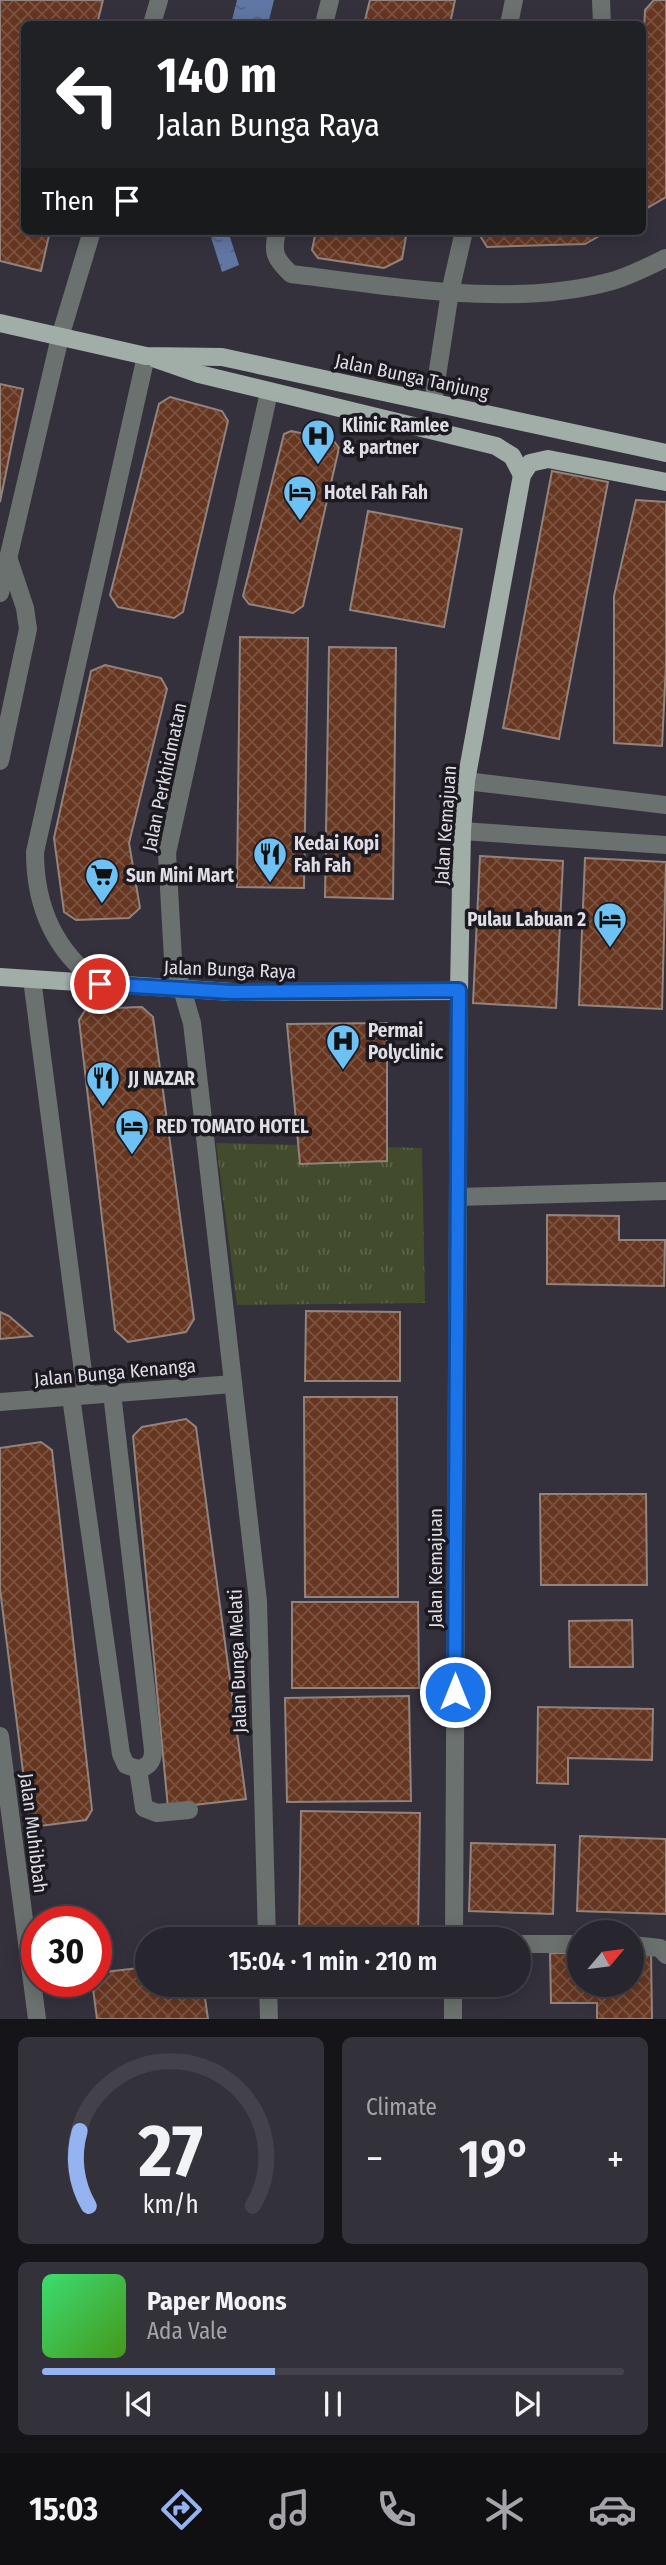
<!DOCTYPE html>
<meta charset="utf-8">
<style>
body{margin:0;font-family:"Fira Sans Condensed",sans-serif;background:#33313a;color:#f1f3f6;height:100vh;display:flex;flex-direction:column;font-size:26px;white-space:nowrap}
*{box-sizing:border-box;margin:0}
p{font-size:23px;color:#a4a5aa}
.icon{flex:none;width:38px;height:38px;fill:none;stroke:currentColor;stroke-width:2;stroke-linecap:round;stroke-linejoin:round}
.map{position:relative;height:2019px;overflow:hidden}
.panel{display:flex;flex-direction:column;gap:18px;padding:18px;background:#151419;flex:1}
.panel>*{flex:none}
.guide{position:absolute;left:21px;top:21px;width:625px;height:214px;border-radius:10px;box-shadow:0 4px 18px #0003,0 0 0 2px #43424a;background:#202124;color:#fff;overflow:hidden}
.needle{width:46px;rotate:61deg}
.buttons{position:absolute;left:567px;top:1920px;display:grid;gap:14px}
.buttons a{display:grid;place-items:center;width:77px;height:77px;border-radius:50%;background:#27252e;box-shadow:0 4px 18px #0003,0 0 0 2px #43424a;font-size:35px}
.speed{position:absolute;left:21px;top:1906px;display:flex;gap:14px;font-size:35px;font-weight:700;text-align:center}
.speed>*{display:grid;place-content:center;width:91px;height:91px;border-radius:50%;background:#27252e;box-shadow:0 4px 18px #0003,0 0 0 2px #43424a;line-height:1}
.speed .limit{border:10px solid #d22;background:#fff;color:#111}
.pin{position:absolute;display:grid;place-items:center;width:60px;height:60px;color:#fff;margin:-30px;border:4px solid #fff;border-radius:50%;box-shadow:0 2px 7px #0007}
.me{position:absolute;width:77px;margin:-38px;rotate:0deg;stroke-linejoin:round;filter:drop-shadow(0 0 5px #0008)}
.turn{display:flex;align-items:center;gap:24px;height:147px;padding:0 21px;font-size:32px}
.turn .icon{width:91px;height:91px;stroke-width:2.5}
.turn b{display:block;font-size:49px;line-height:60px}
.then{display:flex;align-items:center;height:66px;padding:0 21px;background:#0003;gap:14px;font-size:26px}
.big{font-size:52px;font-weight:600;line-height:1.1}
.panel .widget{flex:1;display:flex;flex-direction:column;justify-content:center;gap:10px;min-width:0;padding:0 24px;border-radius:10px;background:#33313a}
.panel .dial{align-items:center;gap:0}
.dial svg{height:182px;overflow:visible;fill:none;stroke:#43424a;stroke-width:7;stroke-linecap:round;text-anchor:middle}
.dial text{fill:#f1f3f6;stroke:none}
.song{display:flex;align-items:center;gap:21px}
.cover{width:84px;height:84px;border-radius:10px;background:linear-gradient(135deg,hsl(140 70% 55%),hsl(100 70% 35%))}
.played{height:7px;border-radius:4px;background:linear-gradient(90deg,#95b2f1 40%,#43424a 40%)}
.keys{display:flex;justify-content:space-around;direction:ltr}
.heat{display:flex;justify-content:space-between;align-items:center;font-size:38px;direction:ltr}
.panel .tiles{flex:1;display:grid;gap:18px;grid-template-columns:1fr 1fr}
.widget:last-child{grid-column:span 2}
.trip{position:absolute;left:135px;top:1927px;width:396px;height:70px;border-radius:35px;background:#27252e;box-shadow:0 4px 18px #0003,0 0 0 2px #43424a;font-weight:600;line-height:70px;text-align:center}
.menu{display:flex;height:112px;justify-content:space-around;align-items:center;background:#100f12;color:#a4a5aa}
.menu .icon{width:49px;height:49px}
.menu .active{color:#95b2f1}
.menu b{font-size:32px;color:#f1f3f6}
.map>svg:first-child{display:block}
.grass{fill:url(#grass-tufts)}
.water{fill:url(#water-ripples)}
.building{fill:url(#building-cross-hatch);stroke:#92837c;stroke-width:2}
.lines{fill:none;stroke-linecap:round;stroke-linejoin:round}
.minor{stroke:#6b716e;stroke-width:18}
.major{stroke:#a1aea8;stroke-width:18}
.route-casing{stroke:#114b97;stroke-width:18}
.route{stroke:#1a73e8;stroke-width:12}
.labels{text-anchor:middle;stroke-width:7;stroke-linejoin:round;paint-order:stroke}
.street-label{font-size:19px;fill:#dfdde5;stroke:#1c1a20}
.poi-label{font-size:19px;font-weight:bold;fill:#dfdde5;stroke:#1c1a20;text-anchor:start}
</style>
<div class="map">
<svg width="666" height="2019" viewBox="0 0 666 2019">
<defs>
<pattern id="grass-tufts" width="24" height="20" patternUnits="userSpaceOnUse" patternTransform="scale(1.75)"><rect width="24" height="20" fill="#424b2b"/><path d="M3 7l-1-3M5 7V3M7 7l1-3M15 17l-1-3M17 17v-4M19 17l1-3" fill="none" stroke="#5d644a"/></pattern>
<pattern id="water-ripples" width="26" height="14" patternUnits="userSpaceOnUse" patternTransform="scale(1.75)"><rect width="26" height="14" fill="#6076a4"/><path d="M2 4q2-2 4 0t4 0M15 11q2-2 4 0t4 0" fill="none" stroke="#54617e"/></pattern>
<pattern id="building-cross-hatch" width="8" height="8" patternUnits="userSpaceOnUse" patternTransform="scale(1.75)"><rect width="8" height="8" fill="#663621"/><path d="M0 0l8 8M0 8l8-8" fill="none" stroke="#7b5341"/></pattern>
</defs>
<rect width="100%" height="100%" fill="#34313d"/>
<!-- grass -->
<polygon class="grass" points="216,1143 422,1148 425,1303 237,1305"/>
<!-- water -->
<g class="water">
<polygon points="237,0 274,0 268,24 231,24"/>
<polygon points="209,231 228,231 239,265 222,272"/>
</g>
<!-- building -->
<g class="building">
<polygon points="0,0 103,0 97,24 24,24 24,231 50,231 41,271 0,261"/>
<polygon points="370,0 455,0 450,24 364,24"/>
<polygon points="654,0 666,0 666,197 642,211 642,80 645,10"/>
<polygon points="316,231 407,231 402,259 384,268 318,258 312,250"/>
<polygon points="480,231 608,231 585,244 487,247 479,234"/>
<polygon points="0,384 23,389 0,502"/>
<polygon points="170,397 222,411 228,421 183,612 174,618 118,607 110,595 159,404"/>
<polygon points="291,431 333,440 339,448 303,606 293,613 249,604 243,596 284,434"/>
<polygon points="552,471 608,482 559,739 503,728"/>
<polygon points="636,500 666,502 666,665 662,746 614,743 614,596"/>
<polygon points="368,511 462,529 444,627 350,610"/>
<polygon points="240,637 308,638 304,888 237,887"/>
<polygon points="329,647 396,648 393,899 325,897"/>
<polygon points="105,665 161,678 167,689 129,843 140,908 129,918 76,920 64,912 54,838 91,671"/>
<polygon points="480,856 563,861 556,1008 473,1003"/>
<polygon points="585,858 666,862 662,1009 579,1005"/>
<polygon points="142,1007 153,1017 194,1319 186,1332 128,1342 115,1330 79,1020 86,1009"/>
<polygon points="387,1023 387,1161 300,1164 287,1024"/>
<polygon points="547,1215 619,1216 619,1240 665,1240 664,1286 547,1284"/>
<polygon points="306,1311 400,1312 400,1381 305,1381"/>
<polygon points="0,1312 9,1316 32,1336 0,1339"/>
<polygon points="304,1397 397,1397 398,1597 305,1597"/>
<polygon points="186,1419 196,1427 246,1799 168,1808 133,1436 142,1427"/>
<polygon points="41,1442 52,1450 92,1810 86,1820 40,1826 29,1819 0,1589 0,1448"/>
<polygon points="540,1494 646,1494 647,1585 541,1585"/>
<polygon points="292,1602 418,1602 419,1688 292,1688"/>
<polygon points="632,1620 633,1667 570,1667 569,1621"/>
<polygon points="409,1696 411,1801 287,1802 285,1698"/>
<polygon points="538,1707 653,1709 652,1760 568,1758 568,1784 537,1783"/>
<polygon points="301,1811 420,1813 418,1938 299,1935"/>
<polygon points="580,1836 666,1839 666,1914 577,1911"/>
<polygon points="471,1843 555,1845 553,1914 469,1911"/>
<polygon points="632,1952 651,1952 652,2019 597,2019 597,2003 551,2003 550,1953 579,1953 579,1984 632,1984"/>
<polygon points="147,1967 147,1984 203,1984 208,2019 97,2019 92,1981 96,1981 96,1973"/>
</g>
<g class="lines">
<!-- minor -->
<g class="minor">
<polyline points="601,0 602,24"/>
<polyline points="152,24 159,0"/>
<polyline points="324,24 330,0"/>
<polyline points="509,24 514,0"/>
<path d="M277,231C272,253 275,259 291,274C392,286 513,309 612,281C630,276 649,266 666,258"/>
<polyline points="433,402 450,292 464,231"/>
<polyline points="0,593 60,337 92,231"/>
<polyline points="0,761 28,629 25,608 9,560"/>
<polyline points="466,781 666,805"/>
<polyline points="462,831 666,845"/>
<polyline points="32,979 86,1395"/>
<path d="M100,984C55,952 35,907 35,852L146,356"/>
<polyline points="458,1197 666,1191"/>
<path d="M71,1397L121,1754L126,1765L138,1769C149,1767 153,1761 153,1750L112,1393"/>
<polyline points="0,1402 233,1384"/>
<polyline points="0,1736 37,2019"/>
<polyline points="138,1769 144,1808 157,1813 189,1810"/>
<polyline points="267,1939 258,1601 192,1023 173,959 167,853 269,392"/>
<polyline points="454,1939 459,991"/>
<polyline points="518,1944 579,1944"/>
<polyline points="632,1945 660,1948 666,1955"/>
<polyline points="268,1984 269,2019"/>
<polyline points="453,2019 453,1984"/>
</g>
<!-- major -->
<g class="major">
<polyline points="0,323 146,356 222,357 666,453"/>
<polyline points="156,359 199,374 496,446 512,456 522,475"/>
<polyline points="0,977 232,992 459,991 462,831 466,781 522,475 530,463 548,459 666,482"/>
</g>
</g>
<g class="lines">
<!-- route casing -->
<g class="route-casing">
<polyline id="route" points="100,984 232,992 459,990 455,1692"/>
</g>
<!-- route -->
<use href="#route" class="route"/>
</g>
<!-- icons -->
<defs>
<g id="hospital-pin" transform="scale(1.75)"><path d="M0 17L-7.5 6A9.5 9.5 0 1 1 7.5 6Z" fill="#6ec2f3" stroke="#1c1a20"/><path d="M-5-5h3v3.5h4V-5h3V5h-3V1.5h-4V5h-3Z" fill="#111"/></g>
<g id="hotel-pin" transform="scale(1.75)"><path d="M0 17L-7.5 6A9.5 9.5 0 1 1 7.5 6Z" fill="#6ec2f3" stroke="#1c1a20"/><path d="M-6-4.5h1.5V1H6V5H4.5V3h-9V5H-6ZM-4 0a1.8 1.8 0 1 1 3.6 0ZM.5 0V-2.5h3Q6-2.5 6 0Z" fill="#111"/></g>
<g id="restaurant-pin" transform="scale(1.75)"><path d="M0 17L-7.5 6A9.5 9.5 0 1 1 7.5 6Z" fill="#6ec2f3" stroke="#1c1a20"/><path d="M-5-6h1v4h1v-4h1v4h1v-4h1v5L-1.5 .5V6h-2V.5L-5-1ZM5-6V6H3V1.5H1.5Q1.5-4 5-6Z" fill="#111"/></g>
<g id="supermarket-pin" transform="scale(1.75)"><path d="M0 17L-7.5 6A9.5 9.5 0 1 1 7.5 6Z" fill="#6ec2f3" stroke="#1c1a20"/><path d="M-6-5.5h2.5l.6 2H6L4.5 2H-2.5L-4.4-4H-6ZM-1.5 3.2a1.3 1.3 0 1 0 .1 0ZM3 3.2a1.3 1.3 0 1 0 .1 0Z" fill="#111"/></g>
</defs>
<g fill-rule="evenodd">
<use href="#hospital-pin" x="318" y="436"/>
<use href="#hotel-pin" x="300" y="492"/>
<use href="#restaurant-pin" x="270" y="854"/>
<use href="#supermarket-pin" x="102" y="875"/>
<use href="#hotel-pin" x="610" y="919"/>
<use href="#hospital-pin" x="343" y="1041"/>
<use href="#restaurant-pin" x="103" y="1078"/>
<use href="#hotel-pin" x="132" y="1126"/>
</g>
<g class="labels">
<!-- street labels -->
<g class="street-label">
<text transform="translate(412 376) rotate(12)" y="7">Jalan Bunga Tanjung</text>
<text transform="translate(164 777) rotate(-78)" y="7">Jalan Perkhidmatan</text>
<text transform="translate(445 825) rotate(-86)" y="7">Jalan Kemajuan</text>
<text transform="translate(230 969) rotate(2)" y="7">Jalan Bunga Raya</text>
<text transform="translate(115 1372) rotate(-5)" y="7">Jalan Bunga Kenanga</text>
<text transform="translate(435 1568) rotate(-90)" y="7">Jalan Kemajuan</text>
<text transform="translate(237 1661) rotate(-92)" y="7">Jalan Bunga Melati</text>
<text transform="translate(34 1833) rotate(83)" y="7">Jalan Muhibbah</text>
</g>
<!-- poi labels -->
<g class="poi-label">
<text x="342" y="432">Klinic Ramlee<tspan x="342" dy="22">&amp; partner</tspan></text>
<text x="324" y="499">Hotel Fah Fah</text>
<text x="294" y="850">Kedai Kopi<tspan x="294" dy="22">Fah Fah</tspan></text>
<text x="126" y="882">Sun Mini Mart</text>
<text x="586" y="926" text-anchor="end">Pulau Labuan 2</text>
<text x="368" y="1037">Permai<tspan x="368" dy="22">Polyclinic</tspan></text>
<text x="128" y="1085">JJ NAZAR</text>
<text x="156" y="1133">RED TOMATO HOTEL</text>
</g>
</g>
</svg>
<div class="buttons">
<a><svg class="needle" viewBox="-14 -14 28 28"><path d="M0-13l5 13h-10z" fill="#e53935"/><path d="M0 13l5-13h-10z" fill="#a4a5aa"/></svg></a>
</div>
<div class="speed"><div class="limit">30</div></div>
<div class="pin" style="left:100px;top:984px;background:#d93025"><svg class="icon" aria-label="arrive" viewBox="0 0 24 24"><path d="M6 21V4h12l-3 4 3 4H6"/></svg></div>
<svg class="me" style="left:455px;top:1692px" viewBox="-20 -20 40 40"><circle r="17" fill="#1a73e8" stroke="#fff" stroke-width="3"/><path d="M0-11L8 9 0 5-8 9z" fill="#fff"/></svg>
<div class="trip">15:04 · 1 min · 210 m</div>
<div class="guide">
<div class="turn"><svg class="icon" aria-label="left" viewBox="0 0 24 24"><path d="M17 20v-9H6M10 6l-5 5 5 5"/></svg><div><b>140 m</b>Jalan Bunga Raya</div></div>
<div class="then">Then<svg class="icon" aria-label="arrive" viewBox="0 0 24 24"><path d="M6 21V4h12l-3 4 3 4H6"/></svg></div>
</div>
</div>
<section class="panel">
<div class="tiles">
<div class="widget dial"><svg viewBox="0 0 100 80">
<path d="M14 69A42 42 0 1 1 86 69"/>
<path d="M14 69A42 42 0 0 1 10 36" stroke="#95b2f1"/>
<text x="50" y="56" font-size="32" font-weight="700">27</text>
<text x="50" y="72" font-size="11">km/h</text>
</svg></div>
<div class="widget"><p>Climate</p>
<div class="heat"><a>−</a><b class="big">19°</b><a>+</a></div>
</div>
<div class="widget">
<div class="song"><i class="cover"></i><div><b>Paper Moons</b><p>Ada Vale</p></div></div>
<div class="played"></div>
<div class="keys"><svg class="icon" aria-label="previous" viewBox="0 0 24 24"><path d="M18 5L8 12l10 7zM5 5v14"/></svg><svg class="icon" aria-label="pause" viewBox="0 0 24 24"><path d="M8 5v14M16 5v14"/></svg><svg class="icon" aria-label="next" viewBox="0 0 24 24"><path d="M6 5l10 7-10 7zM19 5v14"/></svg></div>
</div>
</div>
</section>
<nav class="menu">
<b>15:03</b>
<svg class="icon active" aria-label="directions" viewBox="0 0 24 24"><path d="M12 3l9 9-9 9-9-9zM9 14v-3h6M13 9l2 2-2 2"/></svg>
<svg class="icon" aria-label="music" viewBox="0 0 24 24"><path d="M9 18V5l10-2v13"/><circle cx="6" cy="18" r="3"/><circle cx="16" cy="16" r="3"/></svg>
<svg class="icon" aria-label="phone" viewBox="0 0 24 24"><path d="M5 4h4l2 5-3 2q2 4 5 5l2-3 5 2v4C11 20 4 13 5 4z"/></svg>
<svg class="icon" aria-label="climate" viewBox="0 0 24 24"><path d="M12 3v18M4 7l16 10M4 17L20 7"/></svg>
<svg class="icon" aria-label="car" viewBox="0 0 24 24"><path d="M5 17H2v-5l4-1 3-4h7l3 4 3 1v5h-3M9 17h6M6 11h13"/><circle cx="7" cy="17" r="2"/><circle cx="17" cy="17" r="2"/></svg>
</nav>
